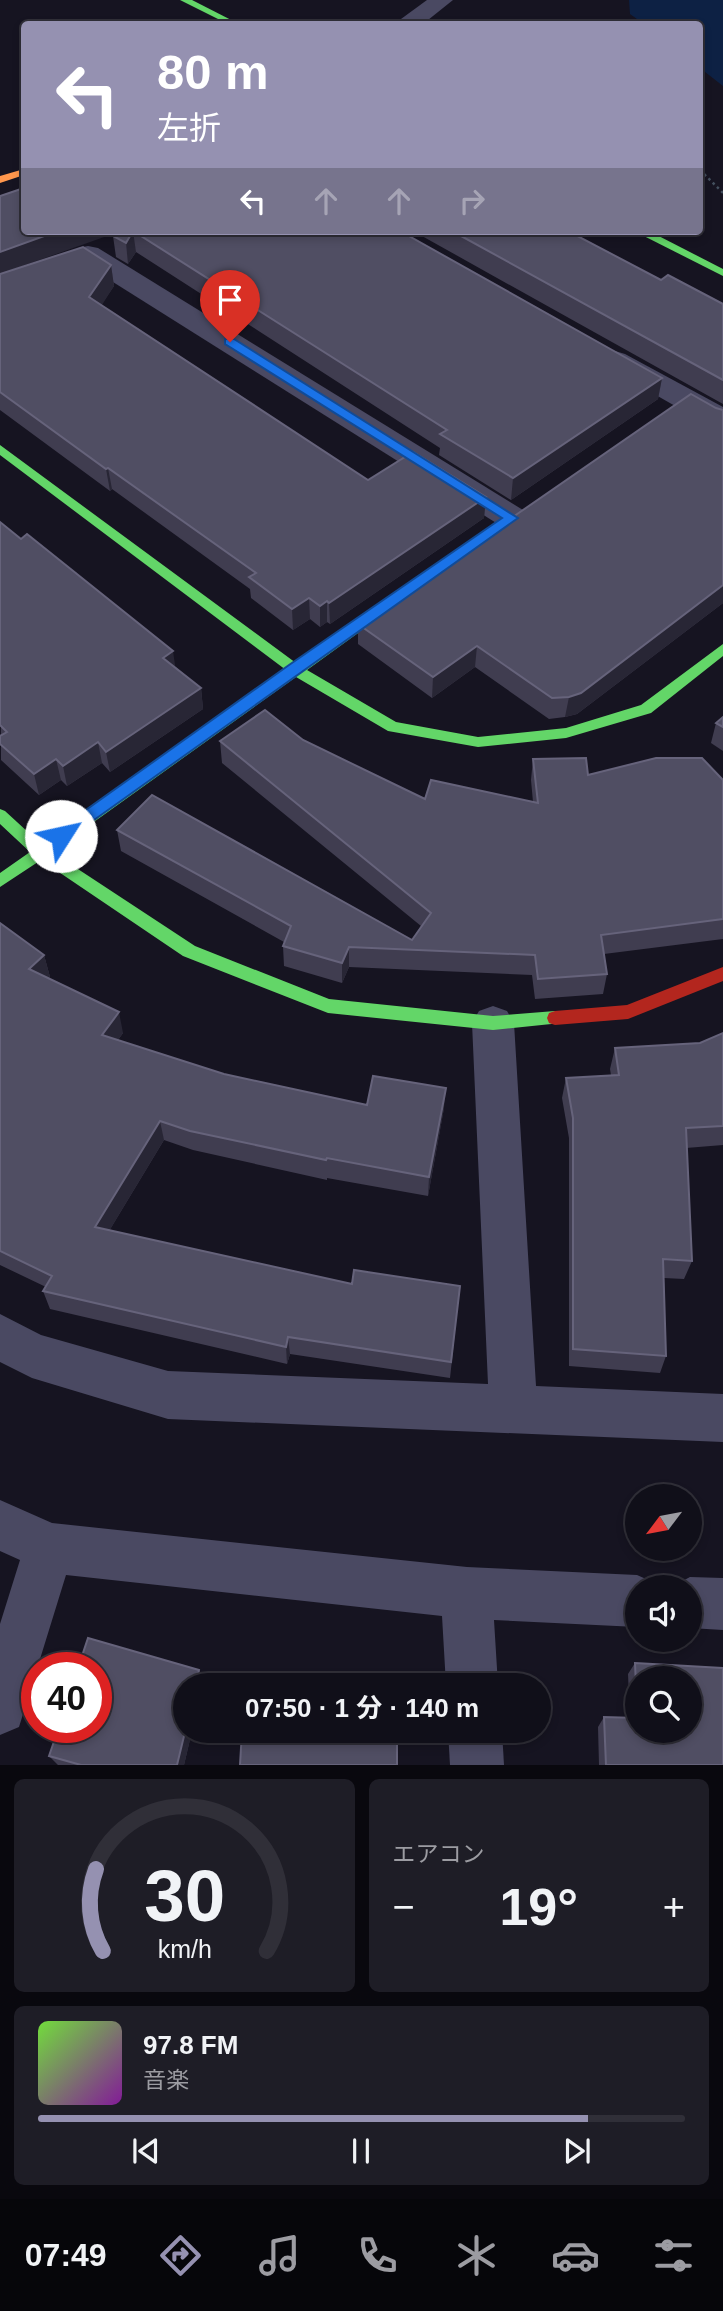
<!DOCTYPE html>
<html lang="ja">
<meta charset="utf-8">
<style>
body{margin:0;font-family:Helvetica,"Noto Sans JP",sans-serif;background:#1e1d26;color:#f1f3f6;height:100vh;display:flex;flex-direction:column;font-size:26px;white-space:nowrap}
*{box-sizing:border-box;margin:0}
p{font-size:23px;color:#9c9ca2}
.icon{flex:none;width:38px;height:38px;fill:none;stroke:currentColor;stroke-width:2;stroke-linecap:round;stroke-linejoin:round}
.map{position:relative;height:1765px;overflow:hidden}
.details{display:flex;flex-direction:column;gap:14px;padding:14px;background:#09080e;flex:1}
.details>*{flex:none}
.guide{position:absolute;left:21px;top:21px;width:682px;height:214px;border-radius:7px;box-shadow:0 4px 10px #0003,0 0 0 2px #302f38;background:#9591b1;color:#fff;overflow:hidden}
.needle{width:46px;rotate:238deg}
.tools{position:absolute;left:625px;top:1484px;display:grid;gap:14px}
.tools a{display:grid;place-items:center;width:77px;height:77px;border-radius:50%;background:#100f19;box-shadow:0 4px 10px #0003,0 0 0 2px #302f38;font-size:35px}
.speed{position:absolute;left:21px;top:1652px;display:flex;gap:14px;font-size:35px;font-weight:700;text-align:center}
.speed>*{display:grid;place-content:center;width:91px;height:91px;border-radius:50%;background:#100f19;box-shadow:0 4px 10px #0003,0 0 0 2px #302f38;line-height:1}
.speed .limit{border:10px solid #d22;background:#fff;color:#111}
.pin{position:absolute;display:grid;place-items:center;width:60px;height:60px;color:#fff;margin:-72px -30px;border-radius:50% 50% 50% 0;rotate:-45deg;box-shadow:0 0 7px #0007}
.pin .icon{rotate:45deg}
.me{position:absolute;width:77px;margin:-38px;rotate:55deg;stroke-linejoin:round;filter:drop-shadow(0 0 5px #0008)}
.turn{display:flex;align-items:center;gap:24px;height:147px;padding:0 21px;font-size:32px}
.turn .icon{width:91px;height:91px;stroke-width:2.5}
.turn b{display:block;font-size:49px;line-height:60px}
.lanes{display:flex;align-items:center;height:66px;padding:0 21px;background:#0003;justify-content:center;gap:35px;direction:ltr}
.lanes .off{opacity:.35}
.big{font-size:52px;font-weight:700;line-height:1.1}
.details .widget{flex:1;display:flex;flex-direction:column;justify-content:center;gap:10px;min-width:0;padding:0 24px;border-radius:10px;background:#1e1d26}
.details .dial{align-items:center;gap:0}
.dial svg{height:182px;overflow:visible;fill:none;stroke:#302f38;stroke-width:7;stroke-linecap:round;text-anchor:middle}
.dial text{fill:#f1f3f6;stroke:none}
.song{display:flex;align-items:center;gap:21px}
.cover{width:84px;height:84px;border-radius:10px;background:linear-gradient(135deg,hsl(100 70% 55%),hsl(290 70% 35%))}
.played{height:7px;border-radius:4px;background:linear-gradient(90deg,#9591b1 85%,#302f38 85%)}
.keys{display:flex;justify-content:space-around;direction:ltr}
.heat{display:flex;justify-content:space-between;align-items:center;font-size:38px;direction:ltr}
.details .tiles{flex:1;display:grid;gap:14px;grid-template-columns:1fr 1fr}
.widget:last-child{grid-column:span 2}
.trip{position:absolute;left:173px;top:1673px;width:378px;height:70px;border-radius:35px;background:#100f19;box-shadow:0 4px 10px #0003,0 0 0 2px #302f38;font-weight:700;line-height:70px;text-align:center}
.menu{display:flex;height:112px;justify-content:space-around;align-items:center;background:#06060a;color:#9c9ca2}
.menu .icon{width:49px;height:49px}
.menu .active{color:#9591b1}
.menu b{font-size:32px;color:#f1f3f6}
.map>svg:first-child{display:block}
.water{fill:#0d2144}
.lines{fill:none;stroke-linecap:round;stroke-linejoin:round}
.path{stroke:#44505f;stroke-width:2.5;stroke-dasharray:2.5 3.5;stroke-linecap:butt}
.street{fill:#4a4962;fill-rule:evenodd}
.fast{fill:#63d668;fill-rule:evenodd}
.slow{fill:#ff974d;fill-rule:evenodd}
.jam{fill:#b3261e;fill-rule:evenodd}
.wall{fill:#403d50}
.shaded-wall{fill:#282635}
.building{fill:#504e63;stroke:#66637b;stroke-width:2}
.route{fill:#1a73e8;stroke:#114b97;stroke-width:2}
</style>
<div class="map">
<svg width="723" height="1765" viewBox="0 0 723 1765">
<rect width="100%" height="100%" fill="#161421"/>
<!-- water -->
<polygon class="water" points="629,0 723,0 723,86 700,68 700,24 644,24 630,14"/>
<g class="lines">
<!-- path -->
<polyline class="path" points="700,170 723,193"/>
<!-- street -->
<g class="street">
<polygon points="427,0 453,0 423,24 398,24 401,19"/>
<polygon points="88,246 98,248 523,510 528,518 523,526 512,529 501,526 78,260 74,254 78,248"/>
<polygon points="615,351 625,354 723,407 723,430 712,427 605,366 600,360 605,354"/>
<polygon points="493,1006 507,1011 514,1023 536,1386 723,1394 723,1442 168,1419 32,1378 0,1362 0,1314 41,1335 168,1371 488,1384 472,1023 479,1011"/>
<polygon points="0,1500 52,1523 467,1567 637,1575 655,1583 657,1587 637,1587 637,1627 494,1620 498,1685 446,1685 442,1616 66,1575 19,1727 0,1735 0,1624 20,1560 0,1551"/>
<polygon points="690,1577 723,1578 723,1630 690,1628 690,1587 671,1587"/>
<polygon points="448,1731 502,1731 504,1765 450,1765"/>
</g>
<!-- fast -->
<g class="fast">
<polygon points="180,0 192,0 239,24 228,24"/>
<polygon points="634,231 649,231 723,269 723,276"/>
<polygon points="0,445 296,663 395,593 405,593 407,596 405,599 307,670 396,722 478,737 566,728 641,705 723,644 723,656 651,713 566,738 478,747 388,731 296,677 52,852 195,946 329,999 493,1016 555,1011 561,1013 563,1018 561,1023 493,1030 328,1013 183,956 41,860 0,887 0,873 30,852 0,824 0,809 5,811 41,844 286,670 0,455"/>
</g>
<!-- slow -->
<polygon class="slow" points="24,169 24,175 0,183 0,176"/>
<!-- jam -->
<polygon class="jam" points="723,967 723,981 628,1019 555,1025 549,1023 547,1018 549,1013 555,1011 627,1005"/>
</g>
<!-- wall -->
<g class="wall">
<polygon points="127,231 400,231 662,378 658,399 511,500 439,455 440,448 136,252 128,264 116,257 113,236"/>
<polygon points="413,231 574,231 574,234 661,280 723,304 723,404"/>
<polygon points="111,265 114,286 101,305 368,480 486,497 484,518 330,624 327,622 320,627 310,619 293,630 251,598 250,589 112,489 110,491 0,410 0,274"/>
<polygon points="716,408 723,410 723,603 577,714 565,717 549,719 475,667 432,698 358,644 358,624"/>
<polygon points="0,522 201,688 203,709 110,772 102,763 67,786 61,780 39,795 1,760"/>
<polygon points="723,717 723,751 711,743 716,723"/>
<polygon points="303,740 425,799 533,802 531,780 533,759 588,775 723,780 723,939 604,954 607,974 603,994 535,999 532,975 349,967 342,983 284,966 283,946 284,942 121,851 117,830 412,940 421,926 222,763 220,741"/>
<polygon points="0,923 44,955 50,977 48,978 123,1033 118,1040 224,1074 367,1105 444,1108 428,1196 327,1178 327,1180 193,1150 164,1140 109,1231 352,1284 460,1286 450,1378 290,1354 287,1364 50,1309 43,1291 46,1287 0,1265"/>
<polygon points="723,1033 723,1145 686,1148 692,1261 684,1279 664,1278 666,1356 660,1373 569,1366 569,1138 562,1098 566,1078 611,1075 610,1069 615,1048 700,1043"/>
<polygon points="635,1663 723,1765 599,1765 598,1727 604,1717 630,1718 628,1674"/>
<polygon points="203,1680 186,1731 192,1731 184,1765 58,1765 49,1756"/>
</g>
<!-- shaded-wall -->
<g class="shaded-wall">
<polygon points="58,231 121,231 0,274 0,252"/>
<polygon points="133,231 136,252 128,264 126,243"/>
<polygon points="111,265 114,286 93,319 89,297"/>
<polygon points="662,378 658,399 511,500 513,478"/>
<polygon points="108,468 112,489 110,491 106,469"/>
<polygon points="486,497 484,518 330,624 329,603"/>
<polygon points="723,585 723,603 577,714 565,717 569,697"/>
<polygon points="309,598 310,619 293,630 292,609"/>
<polygon points="327,601 327,622 320,627 320,606"/>
<polygon points="477,646 475,667 432,698 433,677"/>
<polygon points="173,651 176,672 163,658"/>
<polygon points="201,688 203,709 110,772 106,752"/>
<polygon points="98,742 102,763 67,786 63,766"/>
<polygon points="56,759 61,780 39,795 34,774"/>
<polygon points="349,947 349,967 342,983 342,963"/>
<polygon points="44,955 50,977 35,991 29,969"/>
<polygon points="119,1012 123,1033 107,1055 102,1035"/>
<polygon points="446,1088 444,1108 428,1196 429,1177"/>
<polygon points="160,1121 164,1140 100,1246 95,1227"/>
<polygon points="288,1337 290,1354 287,1364 286,1347"/>
<polygon points="199,1670 203,1680 202,1685 196,1685"/>
<polygon points="186,1728 186,1731 192,1731 184,1765 177,1765"/>
</g>
<!-- building -->
<g class="building">
<polygon points="24,188 24,231 58,231 0,252 0,196"/>
<polygon points="127,231 400,231 662,378 513,478 440,434 447,430 133,231 126,243 113,236"/>
<polygon points="452,231 568,231 661,280 668,275 723,304 723,380"/>
<polygon points="83,247 111,265 89,297 368,480 413,452 486,497 329,603 327,601 320,606 309,598 292,609 249,577 256,573 108,468 106,469 0,392 0,274"/>
<polygon points="691,394 716,408 723,410 723,585 581,693 569,697 552,698 477,646 433,677 358,624"/>
<polygon points="0,522 21,539 27,534 173,651 163,658 201,688 106,752 98,742 63,766 56,759 34,774 0,744 0,736 7,732 0,725"/>
<polygon points="265,710 303,740 425,799 431,780 538,803 533,759 586,758 588,775 656,758 702,758 723,780 723,919 601,935 607,974 538,979 535,955 349,947 342,963 283,946 291,926 117,830 152,795 412,940 431,913 220,741"/>
<polygon points="723,717 723,727 716,723"/>
<polygon points="0,923 44,955 29,969 119,1012 102,1035 224,1074 367,1105 373,1076 446,1088 429,1177 327,1158 326,1160 190,1131 160,1121 95,1227 352,1284 354,1270 460,1286 451,1362 288,1337 286,1347 43,1291 52,1276 0,1251"/>
<polygon points="723,1033 723,1126 686,1128 692,1261 663,1259 666,1356 573,1349 573,1118 566,1078 619,1075 615,1048 700,1043"/>
<polygon points="88,1638 199,1670 196,1685 186,1685 186,1728 177,1765 81,1765 49,1756 59,1727 96,1727 96,1668 78,1668"/>
<polygon points="635,1663 723,1668 723,1765 606,1765 604,1717 637,1718 637,1731 690,1731 690,1678 637,1678 637,1709"/>
<polygon points="244,1675 397,1679 397,1685 244,1685"/>
<polygon points="242,1731 397,1731 397,1765 240,1765"/>
</g>
<!-- route -->
<polygon class="route" points="225,339 234,339 518,518 66,840 55,840 53,836 55,832 289,665 502,518 225,344"/>
</svg>
<div class="tools">
<a><svg class="needle" viewBox="-14 -14 28 28"><path d="M0-13l5 13h-10z" fill="#e53935"/><path d="M0 13l5-13h-10z" fill="#9c9ca2"/></svg></a>
<a><svg class="icon" aria-label="sound" viewBox="0 0 24 24"><path d="M4 9h4l5-4v14l-5-4H4zM17 9q2 3 0 6"/></svg></a>
<a><svg class="icon" aria-label="search" viewBox="0 0 24 24"><circle cx="10" cy="10" r="6"/><path d="M15 15l6 6"/></svg></a>
</div>
<div class="speed"><div class="limit">40</div></div>
<div class="pin" style="left:230px;top:342px;background:#d93025"><svg class="icon" aria-label="arrive" viewBox="0 0 24 24"><path d="M6 21V4h12l-3 4 3 4H6"/></svg></div>
<svg class="me" style="left:61px;top:836px" viewBox="-20 -20 40 40"><circle r="19" fill="#fff"/><path d="M0-13L10 11 0 6-10 11z" fill="#1a73e8"/></svg>
<div class="trip">07:50 · 1 分 · 140 m</div>
<div class="guide">
<div class="turn"><svg class="icon" aria-label="left" viewBox="0 0 24 24"><path d="M17 20v-9H6M10 6l-5 5 5 5"/></svg><div><b>80 m</b>左折</div></div>
<div class="lanes"><svg class="icon" aria-label="left" viewBox="0 0 24 24"><path d="M17 20v-9H6M10 6l-5 5 5 5"/></svg><svg class="icon off" aria-label="ahead" viewBox="0 0 24 24"><path d="M12 20V5M6 11l6-6 6 6"/></svg><svg class="icon off" aria-label="ahead" viewBox="0 0 24 24"><path d="M12 20V5M6 11l6-6 6 6"/></svg><svg class="icon off" aria-label="right" viewBox="0 0 24 24"><path d="M7 20v-9h11M14 6l5 5-5 5"/></svg></div>
</div>
</div>
<section class="details">
<div class="tiles">
<div class="widget dial"><svg viewBox="0 0 100 80">
<path d="M14 69A42 42 0 1 1 86 69"/>
<path d="M14 69A42 42 0 0 1 11 33" stroke="#9591b1"/>
<text x="50" y="56" font-size="32" font-weight="700">30</text>
<text x="50" y="72" font-size="11">km/h</text>
</svg></div>
<div class="widget"><p>エアコン</p>
<div class="heat"><a>−</a><b class="big">19°</b><a>+</a></div>
</div>
<div class="widget">
<div class="song"><i class="cover"></i><div><b>97.8 FM</b><p>音楽</p></div></div>
<div class="played"></div>
<div class="keys"><svg class="icon" aria-label="previous" viewBox="0 0 24 24"><path d="M18 5L8 12l10 7zM5 5v14"/></svg><svg class="icon" aria-label="pause" viewBox="0 0 24 24"><path d="M8 5v14M16 5v14"/></svg><svg class="icon" aria-label="next" viewBox="0 0 24 24"><path d="M6 5l10 7-10 7zM19 5v14"/></svg></div>
</div>
</div>
</section>
<nav class="menu">
<b>07:49</b>
<svg class="icon active" aria-label="directions" viewBox="0 0 24 24"><path d="M12 3l9 9-9 9-9-9zM9 14v-3h6M13 9l2 2-2 2"/></svg>
<svg class="icon" aria-label="music" viewBox="0 0 24 24"><path d="M9 18V5l10-2v13"/><circle cx="6" cy="18" r="3"/><circle cx="16" cy="16" r="3"/></svg>
<svg class="icon" aria-label="phone" viewBox="0 0 24 24"><path d="M5 4h4l2 5-3 2q2 4 5 5l2-3 5 2v4C11 20 4 13 5 4z"/></svg>
<svg class="icon" aria-label="climate" viewBox="0 0 24 24"><path d="M12 3v18M4 7l16 10M4 17L20 7"/></svg>
<svg class="icon" aria-label="car" viewBox="0 0 24 24"><path d="M5 17H2v-5l4-1 3-4h7l3 4 3 1v5h-3M9 17h6M6 11h13"/><circle cx="7" cy="17" r="2"/><circle cx="17" cy="17" r="2"/></svg>
<svg class="icon" aria-label="filters" viewBox="0 0 24 24"><path d="M4 7h16M4 17h16"/><circle cx="9" cy="7" r="2"/><circle cx="15" cy="17" r="2"/></svg>
</nav>
